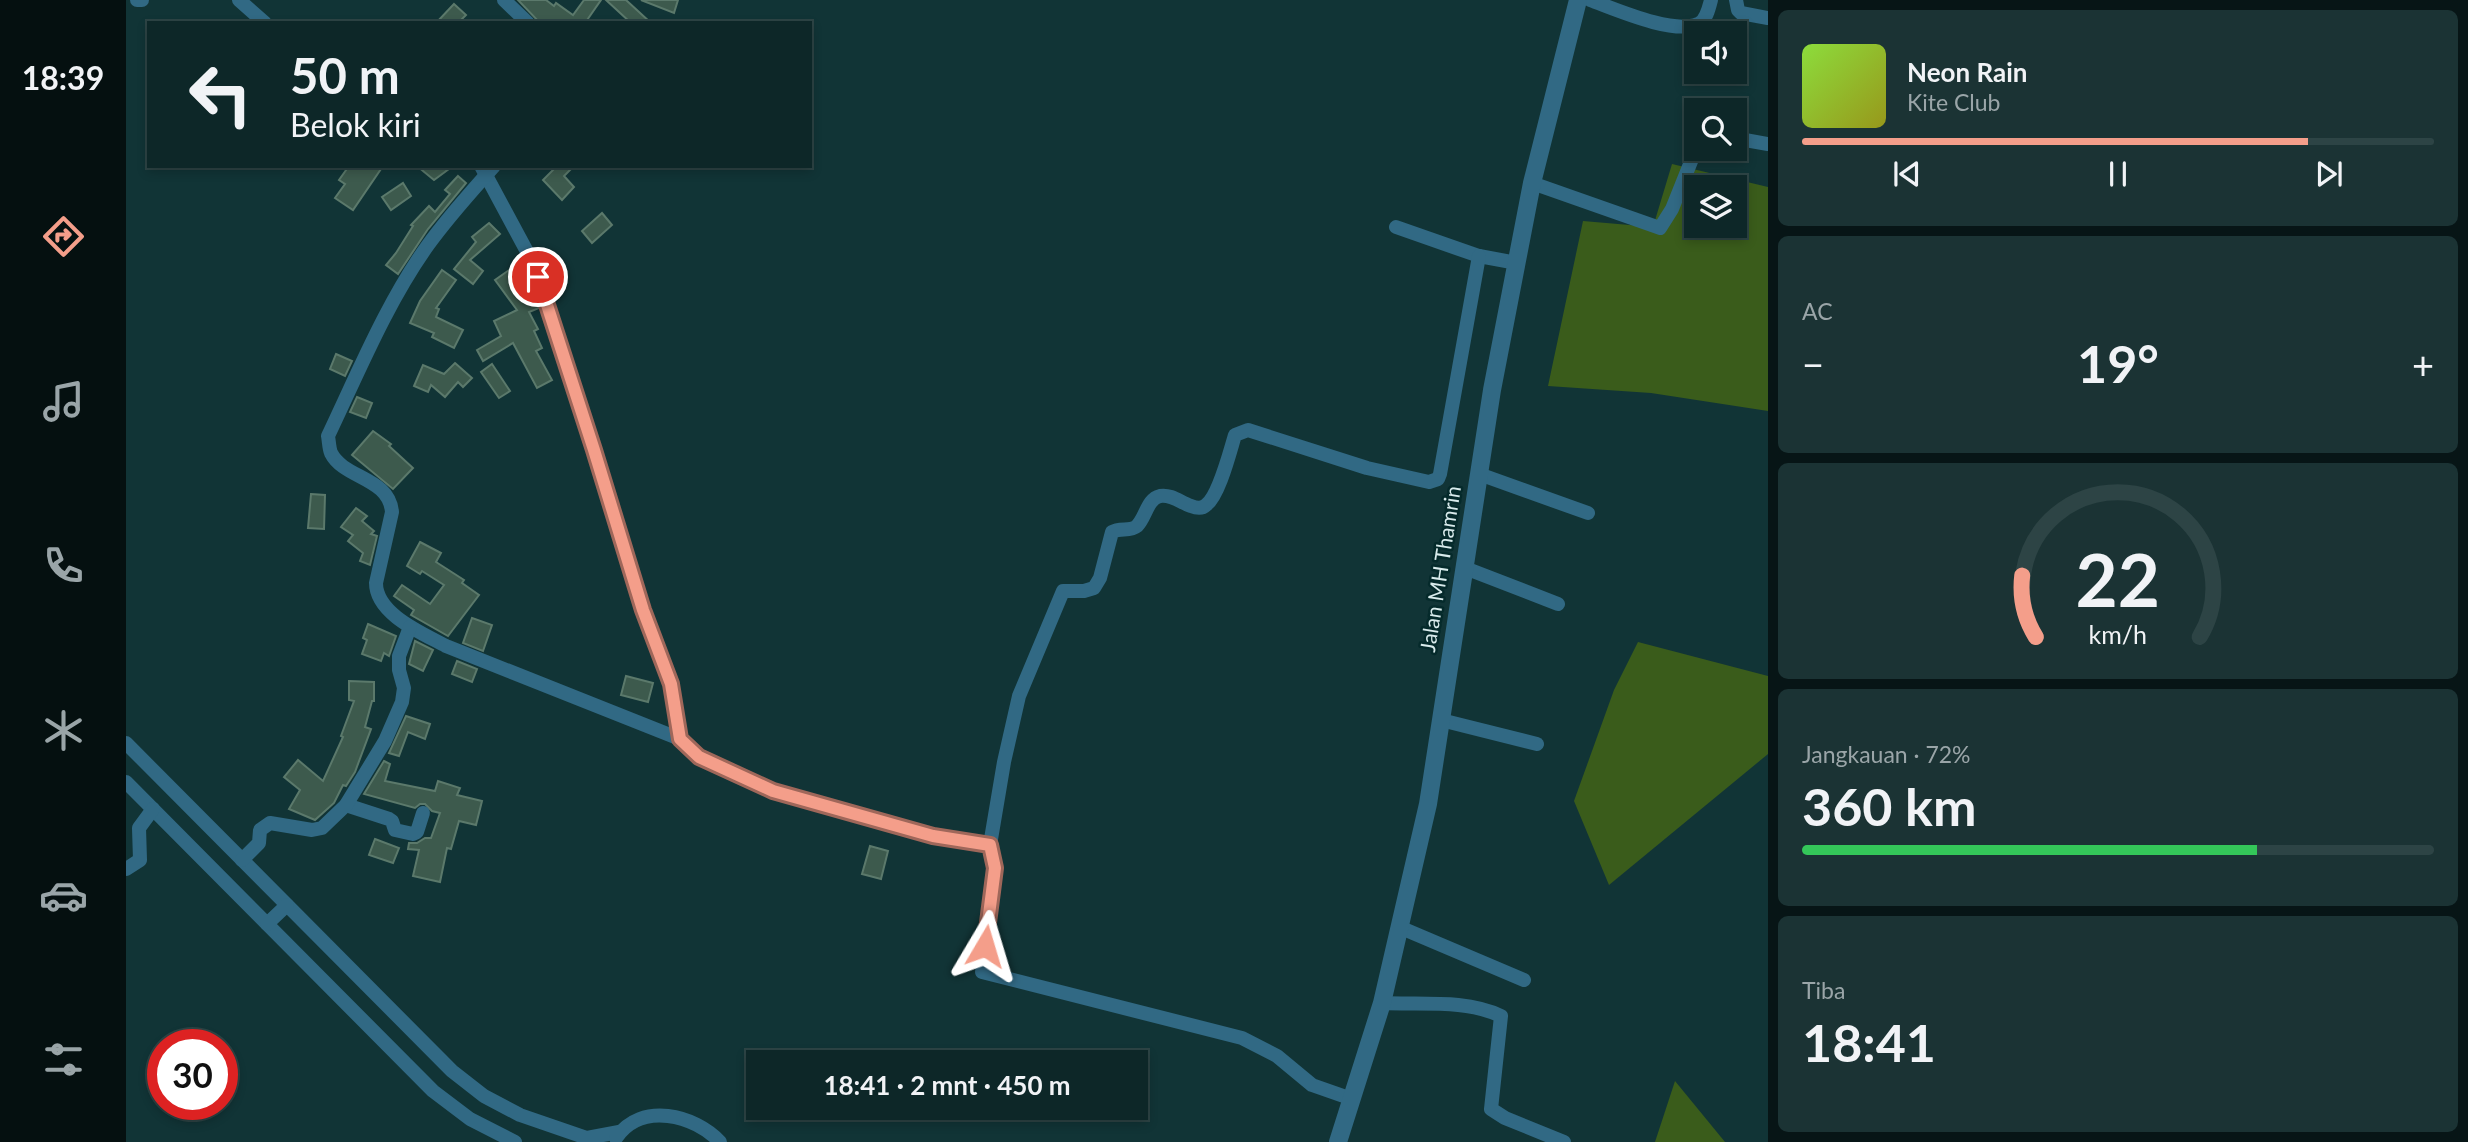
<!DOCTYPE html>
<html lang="id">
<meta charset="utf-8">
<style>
body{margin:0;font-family:Lato,sans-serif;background:#1b3334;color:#f1f3f6;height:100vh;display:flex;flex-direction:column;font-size:26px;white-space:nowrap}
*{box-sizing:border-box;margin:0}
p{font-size:23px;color:#9aa5a8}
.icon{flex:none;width:38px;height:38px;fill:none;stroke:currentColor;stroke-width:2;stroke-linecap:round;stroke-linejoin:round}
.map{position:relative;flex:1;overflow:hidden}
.details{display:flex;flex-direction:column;gap:10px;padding:10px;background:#071516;width:700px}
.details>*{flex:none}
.banner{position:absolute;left:21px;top:21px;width:665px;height:147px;border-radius:0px;box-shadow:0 4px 10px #0003,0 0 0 2px #2d4445;background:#0d2728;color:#f1f3f6;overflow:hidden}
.controls{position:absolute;left:1558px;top:21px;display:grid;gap:14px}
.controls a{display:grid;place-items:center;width:63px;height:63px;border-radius:0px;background:#0d2728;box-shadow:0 4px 10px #0003,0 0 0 2px #2d4445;font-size:35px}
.speed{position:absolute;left:21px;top:1029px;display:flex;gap:14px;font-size:35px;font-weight:700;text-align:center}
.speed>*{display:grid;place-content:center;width:91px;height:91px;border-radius:50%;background:#0d2728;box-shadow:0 4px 10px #0003,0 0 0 2px #2d4445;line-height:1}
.speed .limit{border:10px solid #d22;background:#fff;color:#111}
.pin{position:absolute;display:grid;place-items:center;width:60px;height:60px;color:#fff;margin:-30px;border:4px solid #fff;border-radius:50%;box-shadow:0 2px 7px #0007}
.me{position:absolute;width:77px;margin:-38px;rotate:7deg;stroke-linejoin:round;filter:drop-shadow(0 0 5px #0008)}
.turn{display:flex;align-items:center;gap:24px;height:147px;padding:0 28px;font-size:32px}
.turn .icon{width:91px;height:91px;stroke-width:2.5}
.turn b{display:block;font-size:49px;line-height:60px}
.big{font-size:52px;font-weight:700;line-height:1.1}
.details .card{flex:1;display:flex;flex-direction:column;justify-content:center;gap:10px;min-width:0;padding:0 24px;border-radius:10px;background:#1b3334}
.details .dial{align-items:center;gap:0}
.dial svg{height:182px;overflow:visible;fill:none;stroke:#2d4445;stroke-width:7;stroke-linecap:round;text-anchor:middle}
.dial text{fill:#f1f3f6;stroke:none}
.song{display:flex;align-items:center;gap:21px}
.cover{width:84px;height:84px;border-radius:10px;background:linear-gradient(135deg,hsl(90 70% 55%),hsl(60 70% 35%))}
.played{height:7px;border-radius:4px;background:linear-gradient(90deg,#f49e8a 80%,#2d4445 80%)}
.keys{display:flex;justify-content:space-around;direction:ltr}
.heat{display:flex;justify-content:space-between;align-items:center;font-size:38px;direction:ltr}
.charge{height:10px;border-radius:5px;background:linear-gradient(90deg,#34c759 72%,#2d4445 0)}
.trip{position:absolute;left:620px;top:1050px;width:402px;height:70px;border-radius:0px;background:#0d2728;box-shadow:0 4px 10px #0003,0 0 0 2px #2d4445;font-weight:700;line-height:70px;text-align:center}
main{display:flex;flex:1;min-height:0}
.tabs{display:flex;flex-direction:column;width:126px;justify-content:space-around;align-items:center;background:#051010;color:#9aa5a8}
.tabs .icon{width:49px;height:49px}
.tabs .active{color:#f49e8a}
.tabs b{font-size:32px;color:#f1f3f6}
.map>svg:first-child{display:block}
.green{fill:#3a5c1b;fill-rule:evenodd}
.building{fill:#3d5a4d;stroke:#5b796b;stroke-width:2}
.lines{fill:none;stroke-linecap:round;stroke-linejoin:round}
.minor{stroke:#316984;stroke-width:14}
.tertiary{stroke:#316984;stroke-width:18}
.route-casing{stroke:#9f675a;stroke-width:18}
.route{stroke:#f49e8a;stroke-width:12}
.labels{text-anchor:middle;stroke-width:5;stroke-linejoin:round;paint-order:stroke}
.street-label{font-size:21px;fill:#d9ebec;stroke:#052a2b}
</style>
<main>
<nav class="tabs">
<b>18:39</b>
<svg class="icon active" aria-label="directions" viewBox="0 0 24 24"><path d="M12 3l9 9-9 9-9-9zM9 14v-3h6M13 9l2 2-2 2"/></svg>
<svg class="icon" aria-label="music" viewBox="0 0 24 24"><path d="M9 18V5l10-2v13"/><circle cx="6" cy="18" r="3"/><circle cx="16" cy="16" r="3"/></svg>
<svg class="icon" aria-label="phone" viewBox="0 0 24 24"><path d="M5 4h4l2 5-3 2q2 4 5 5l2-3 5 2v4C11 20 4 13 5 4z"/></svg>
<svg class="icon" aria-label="climate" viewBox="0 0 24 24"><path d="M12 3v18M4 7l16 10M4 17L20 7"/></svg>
<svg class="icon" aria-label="car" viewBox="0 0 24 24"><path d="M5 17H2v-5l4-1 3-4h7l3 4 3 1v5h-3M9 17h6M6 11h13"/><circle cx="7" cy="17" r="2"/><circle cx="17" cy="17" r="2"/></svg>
<svg class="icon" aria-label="filters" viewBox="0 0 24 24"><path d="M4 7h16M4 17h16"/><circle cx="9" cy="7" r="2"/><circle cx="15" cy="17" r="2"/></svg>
</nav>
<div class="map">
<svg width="1642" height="1142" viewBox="0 0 1642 1142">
<rect width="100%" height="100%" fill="#113436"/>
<!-- green -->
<g class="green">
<path d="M1546,164L1642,187V411L1525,393L1422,386L1457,221L1527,227ZM1570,187H1608V226H1570Z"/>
<polygon points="1512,642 1642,676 1642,754 1483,885 1448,801 1488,690"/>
<polygon points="1549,1081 1599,1142 1529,1142"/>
</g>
<!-- building -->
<g class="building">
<polygon points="392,0 420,0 428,6 430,3 447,15 458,0 475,0 459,23 414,23"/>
<polygon points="480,0 500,0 525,23 505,23"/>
<polygon points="515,0 552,0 548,13"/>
<polygon points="328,4 340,15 332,23 310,23"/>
<polygon points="223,166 257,166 227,210 209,198 219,184 213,180"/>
<polygon points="291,166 327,166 308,180"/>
<polygon points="431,166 448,166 438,176 448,187 436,200 417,180"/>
<polygon points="332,176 340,183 302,229 272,274 260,265 270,253 287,226 285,225 303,206 309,212 324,194 319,190"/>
<polygon points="277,183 285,196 265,210 256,197"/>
<polygon points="476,213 486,225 466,243 456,231"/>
<polygon points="363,223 374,234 344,260 357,271 347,284 328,269 350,242 346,237"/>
<polygon points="393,263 399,272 413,308 403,312 412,329 408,331 416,348 410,351 426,380 411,388 387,343 357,361 351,350 375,336 368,321 391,310 369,280"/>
<polygon points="316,270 330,280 310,308 313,309 310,317 337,330 328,348 306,337 308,333 284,323 294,301"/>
<polygon points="210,354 226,361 219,376 204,369"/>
<polygon points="329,363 346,378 337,387 332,382 319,397 305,385 302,392 288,386 297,365 318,374"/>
<polygon points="366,364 384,391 373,398 355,372"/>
<polygon points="231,397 246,403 240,418 224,412"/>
<polygon points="247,431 265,444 263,446 287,468 267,489 226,455"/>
<polygon points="185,494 199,495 198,529 182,528"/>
<polygon points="230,508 241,516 236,521 248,531 245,534 251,536 244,565 234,561 237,553 222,541 227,535 215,527"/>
<polygon points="294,542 315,553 310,562 338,580 336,583 353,595 322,636 285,615 288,610 268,596 276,585 304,604 318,585 296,571 294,574 281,566"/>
<polygon points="346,618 366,625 357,651 337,643"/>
<polygon points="242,624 270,636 263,656 258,653 255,661 236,654 241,640 237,638"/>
<polygon points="289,641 307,650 297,671 283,664"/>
<polygon points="331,661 351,669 346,682 326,674"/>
<polygon points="500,676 527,683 522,702 495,695"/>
<polygon points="223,681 248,682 248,701 246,701 239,727 245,729 229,772 220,786 217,785 208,803 189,820 163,809 174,790 158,777 172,760 197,781 217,737 215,736 228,701 223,700"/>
<polygon points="280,716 304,724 299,739 282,732 273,756 263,753"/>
<polygon points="258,761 264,764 259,781 309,791 312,781 334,788 331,795 356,801 350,825 333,821 325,849 321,848 314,882 287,876 293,850 282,849 283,843 291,843 299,838 305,838 314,813 306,811 299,804 294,804 289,808 238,794"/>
<polygon points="249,839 273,848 267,863 243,855"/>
<polygon points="744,846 762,851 755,879 736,874"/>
</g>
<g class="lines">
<!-- minor -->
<g class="minor">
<polyline points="11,0 16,0"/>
<polyline points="113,0 139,23"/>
<polyline points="378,0 402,23"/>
<path d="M1464,0C1489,9 1547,35 1572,24C1580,21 1583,8 1585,0"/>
<polyline points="1610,0 1612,10 1615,13 1642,18"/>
<polyline points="1608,138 1642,144"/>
<polyline points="355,166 405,259 425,314 517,610 546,684 554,739 573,757 647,791 807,836 864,845"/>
<path d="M368,166C345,192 322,217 302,245C261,302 232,373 202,436C203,441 203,448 205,453C218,479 263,477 266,512L250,583C250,614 296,633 320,646L554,739"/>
<polyline points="1406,183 1534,228 1546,209 1570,149"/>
<polyline points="1270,227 1353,256 1391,263"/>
<polyline points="1353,474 1462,513"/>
<polyline points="1339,568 1432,604"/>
<polyline points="1315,720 1411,744"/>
<polyline points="0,743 326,1071 358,1096 394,1115 461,1138 493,1132"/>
<polyline points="0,782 307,1091 344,1119 389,1142"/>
<polyline points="220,805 263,819 266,821 269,830 287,834 291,832 297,813"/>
<polyline points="116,860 133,843 134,830 144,823 186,830 196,828 220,805 259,741 276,702 278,688 273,670 273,656 284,627"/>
<polyline points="0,869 14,860 13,828 27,809"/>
<polyline points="141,924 161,905"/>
<polyline points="1273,927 1398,980"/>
<path d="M1256,1003C1295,1005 1339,999 1375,1016L1365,1109L1379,1118L1438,1142"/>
<path d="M1226,1099L1186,1085L1151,1056L1116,1038L856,972L869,868L864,845L878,762L893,696L937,591H958L968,588L974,578L986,532C994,527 1004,532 1011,526C1020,517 1021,499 1034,496C1046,494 1055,503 1065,506C1070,508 1076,509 1080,505C1093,496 1104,451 1109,435L1122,430L1241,468L1303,482L1312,479L1314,474L1353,256"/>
<path d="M490,1138C515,1101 569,1115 594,1142"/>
</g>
<!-- tertiary -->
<polyline class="tertiary" points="1212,1142 1256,1003 1302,804 1366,390 1406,183 1452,0"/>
</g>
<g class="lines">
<!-- route casing -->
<g class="route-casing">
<polyline id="route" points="412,277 468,450 517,610 545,684 554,739 573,757 647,791 807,836 864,845 869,868 859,946"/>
</g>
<!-- route -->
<use href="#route" class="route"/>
</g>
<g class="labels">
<!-- street labels -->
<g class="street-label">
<text transform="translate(1315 569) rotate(-81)" y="7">Jalan MH Thamrin</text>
</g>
</g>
</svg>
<div class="controls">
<a><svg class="icon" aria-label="sound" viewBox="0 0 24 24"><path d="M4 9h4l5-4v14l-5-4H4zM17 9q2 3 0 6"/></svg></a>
<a><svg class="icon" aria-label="search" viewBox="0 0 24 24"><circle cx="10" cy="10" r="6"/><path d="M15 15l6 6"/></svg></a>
<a><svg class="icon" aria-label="layers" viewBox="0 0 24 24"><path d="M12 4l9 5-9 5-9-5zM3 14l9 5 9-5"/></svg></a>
</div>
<div class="speed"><div class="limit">30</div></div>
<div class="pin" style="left:412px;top:277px;background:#d93025"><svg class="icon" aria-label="arrive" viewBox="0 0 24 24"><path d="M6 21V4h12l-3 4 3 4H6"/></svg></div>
<svg class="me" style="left:859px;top:946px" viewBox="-20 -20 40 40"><path d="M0-17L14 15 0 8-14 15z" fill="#f49e8a" stroke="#fff" stroke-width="4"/></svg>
<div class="trip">18:41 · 2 mnt · 450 m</div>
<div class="banner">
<div class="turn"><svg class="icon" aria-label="left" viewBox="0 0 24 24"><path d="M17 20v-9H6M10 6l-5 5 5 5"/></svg><div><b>50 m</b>Belok kiri</div></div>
</div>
</div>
<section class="details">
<div class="card">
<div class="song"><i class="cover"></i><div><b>Neon Rain</b><p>Kite Club</p></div></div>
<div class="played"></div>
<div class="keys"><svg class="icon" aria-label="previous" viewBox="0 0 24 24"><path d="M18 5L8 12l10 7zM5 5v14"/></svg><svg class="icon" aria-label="pause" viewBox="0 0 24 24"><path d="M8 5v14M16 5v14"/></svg><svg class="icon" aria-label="next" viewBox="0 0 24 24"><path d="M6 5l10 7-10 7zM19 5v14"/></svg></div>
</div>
<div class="card"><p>AC</p>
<div class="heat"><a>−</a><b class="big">19°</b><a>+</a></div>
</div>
<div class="card dial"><svg viewBox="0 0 100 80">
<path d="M14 69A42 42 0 1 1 86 69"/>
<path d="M14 69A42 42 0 0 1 8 42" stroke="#f49e8a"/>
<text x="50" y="56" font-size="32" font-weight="700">22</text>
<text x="50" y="72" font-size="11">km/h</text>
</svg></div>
<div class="card"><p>Jangkauan · 72%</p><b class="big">360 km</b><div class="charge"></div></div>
<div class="card"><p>Tiba</p><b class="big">18:41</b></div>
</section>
</main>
